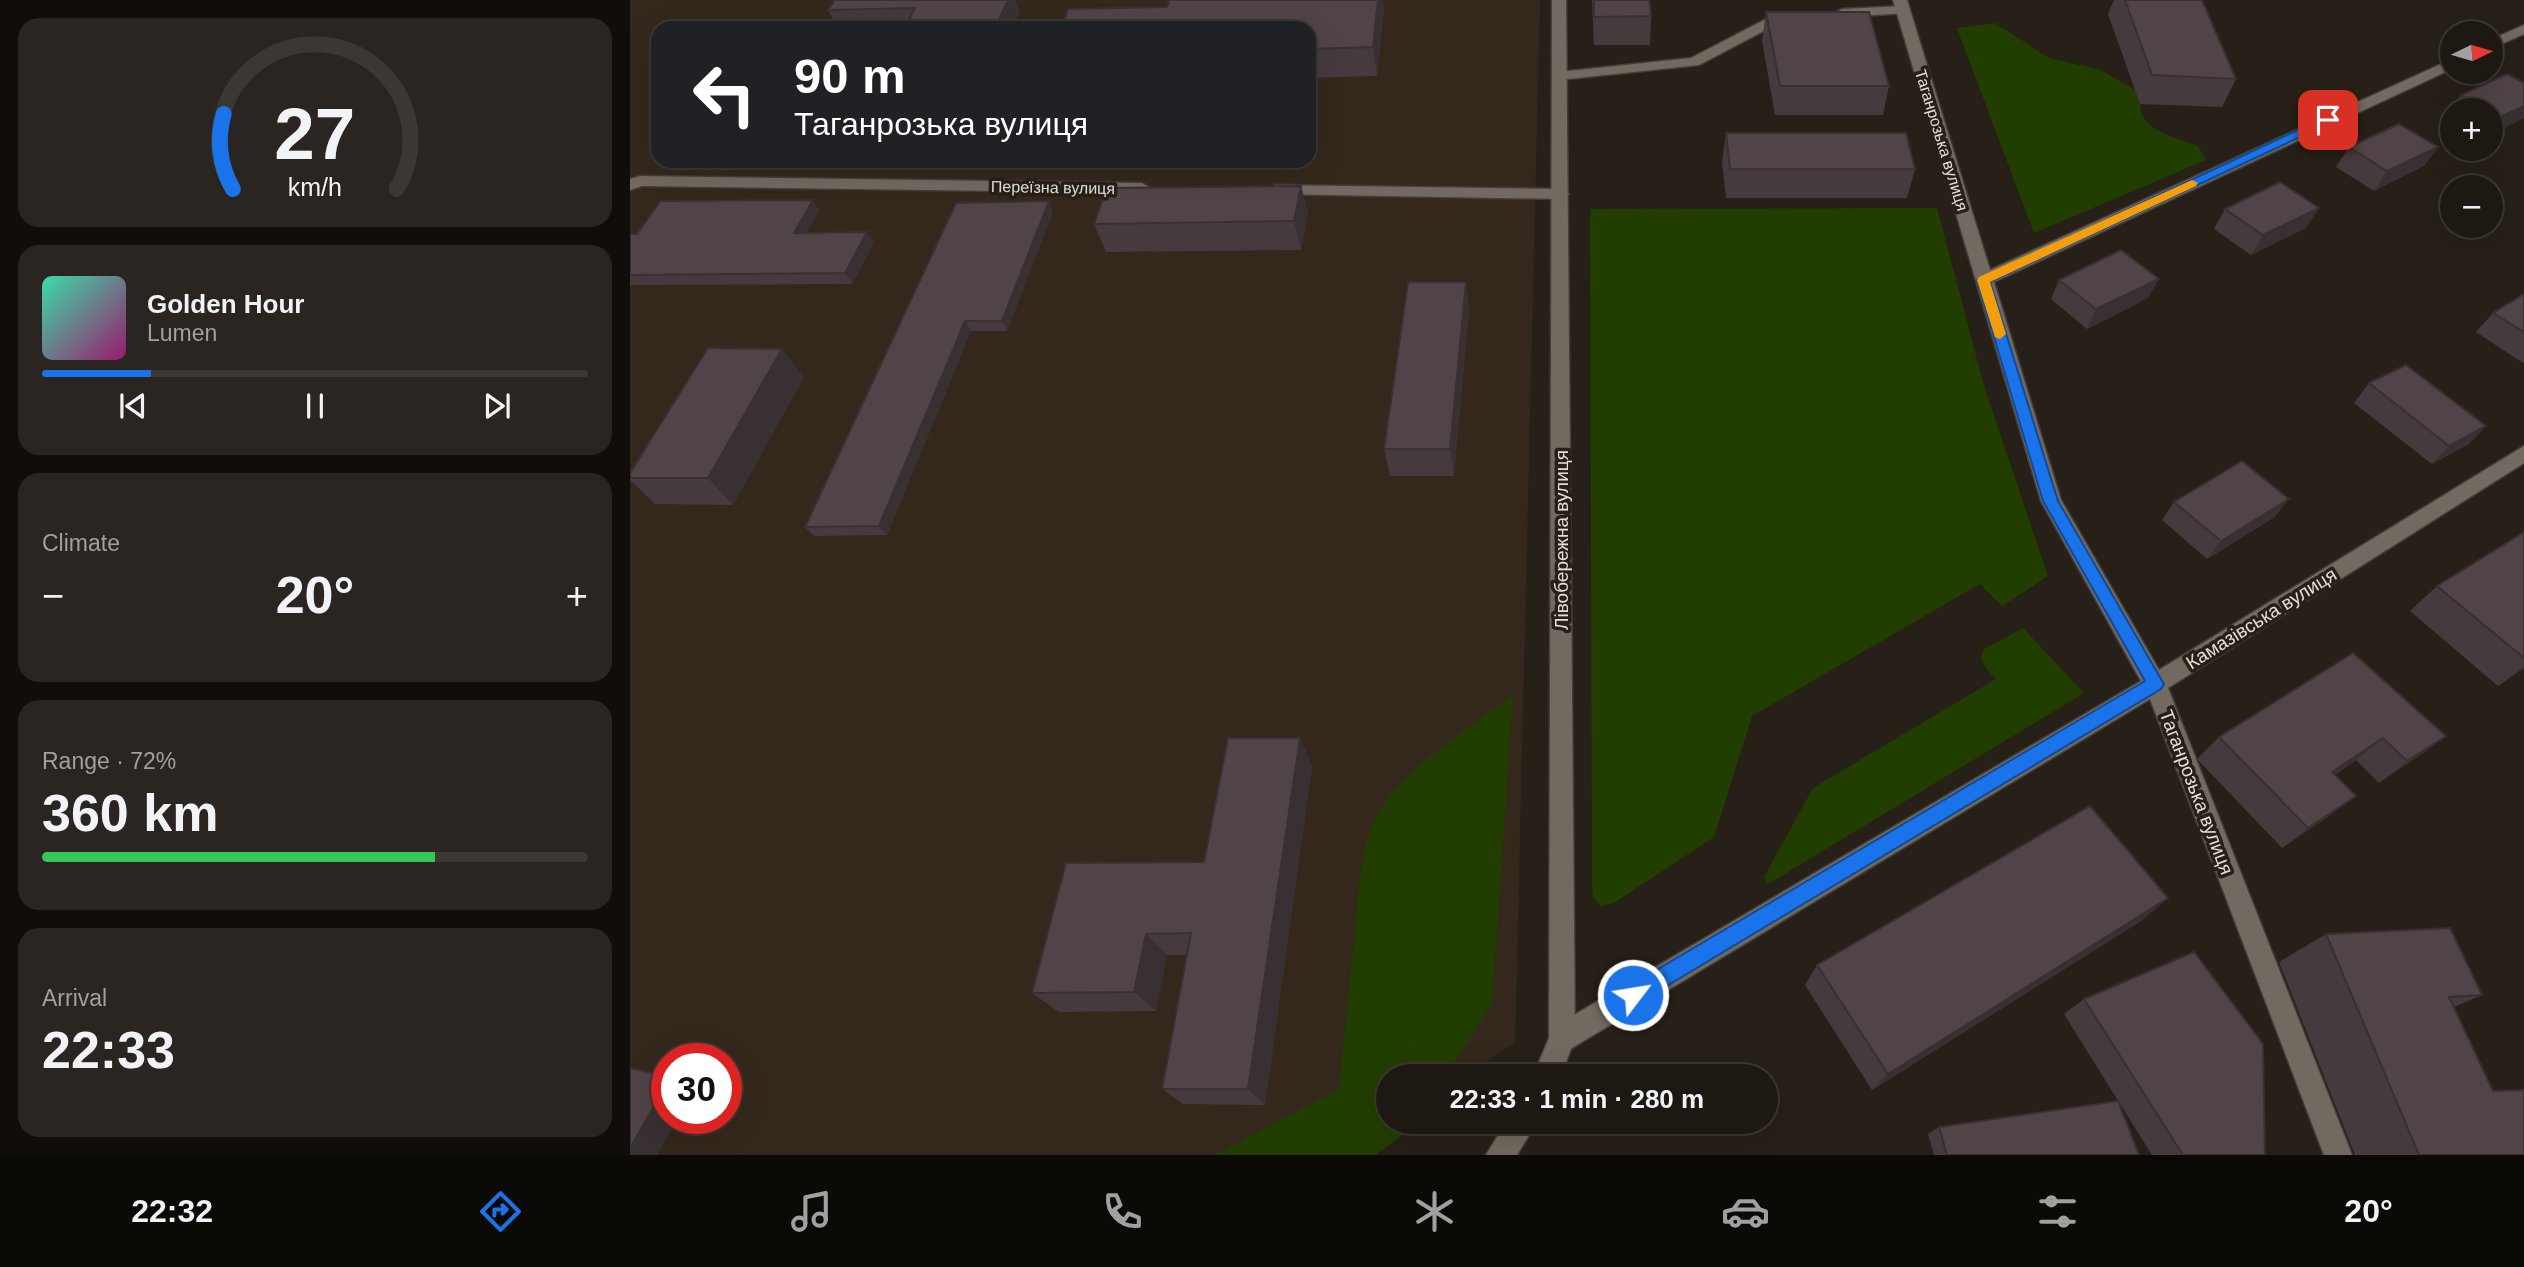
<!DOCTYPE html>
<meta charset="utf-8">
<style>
body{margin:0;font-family:Helvetica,sans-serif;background:#2a2520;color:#f1f3f6;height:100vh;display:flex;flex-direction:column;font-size:26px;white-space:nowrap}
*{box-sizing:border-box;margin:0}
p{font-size:23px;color:#a0a09f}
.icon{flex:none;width:38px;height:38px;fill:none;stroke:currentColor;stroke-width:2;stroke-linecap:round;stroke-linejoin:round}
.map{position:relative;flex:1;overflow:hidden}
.side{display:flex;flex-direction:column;gap:18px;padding:18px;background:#100d0a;width:630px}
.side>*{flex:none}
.guide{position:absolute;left:21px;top:21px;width:665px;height:147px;border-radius:21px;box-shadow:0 7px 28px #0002,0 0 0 2px #3b3732;background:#202124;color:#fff;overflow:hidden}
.needle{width:46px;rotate:85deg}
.tools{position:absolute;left:1810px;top:21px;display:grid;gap:14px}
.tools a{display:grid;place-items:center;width:63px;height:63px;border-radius:50%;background:#1d1812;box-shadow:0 7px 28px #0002,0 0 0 2px #3b3732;font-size:35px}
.speed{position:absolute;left:21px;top:1043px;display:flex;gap:14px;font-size:35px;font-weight:700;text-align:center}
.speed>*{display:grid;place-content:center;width:91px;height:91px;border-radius:50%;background:#1d1812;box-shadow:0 7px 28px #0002,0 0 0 2px #3b3732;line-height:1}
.speed .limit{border:10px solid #d22;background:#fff;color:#111}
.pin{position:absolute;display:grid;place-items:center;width:60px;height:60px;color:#fff;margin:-30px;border-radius:14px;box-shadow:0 4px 10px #0006}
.me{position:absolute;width:77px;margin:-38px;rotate:59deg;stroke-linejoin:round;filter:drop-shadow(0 0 5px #0008)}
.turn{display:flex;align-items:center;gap:24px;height:147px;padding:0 28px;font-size:32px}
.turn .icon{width:91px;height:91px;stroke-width:2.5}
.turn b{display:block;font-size:49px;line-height:60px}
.big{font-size:52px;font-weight:700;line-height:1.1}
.side .tile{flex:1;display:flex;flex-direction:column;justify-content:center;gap:10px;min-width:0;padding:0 24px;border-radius:21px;background:#2a2520}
.side .dial{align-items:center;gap:0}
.dial svg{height:182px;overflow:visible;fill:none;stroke:#3b3732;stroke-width:7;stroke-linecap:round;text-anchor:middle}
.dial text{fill:#f1f3f6;stroke:none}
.song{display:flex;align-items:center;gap:21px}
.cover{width:84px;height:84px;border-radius:10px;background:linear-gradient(135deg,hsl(160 70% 55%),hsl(320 70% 35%))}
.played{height:7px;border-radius:4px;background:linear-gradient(90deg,#1a73e8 20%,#3b3732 20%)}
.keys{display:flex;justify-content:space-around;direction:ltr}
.heat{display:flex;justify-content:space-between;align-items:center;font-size:38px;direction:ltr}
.charge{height:10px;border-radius:5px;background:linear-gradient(90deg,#34c759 72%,#3b3732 0)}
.trip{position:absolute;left:746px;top:1064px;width:402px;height:70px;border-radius:35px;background:#1d1812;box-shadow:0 7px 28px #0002,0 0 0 2px #3b3732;font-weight:700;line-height:70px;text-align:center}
.tab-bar{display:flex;height:112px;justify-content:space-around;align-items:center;background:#0c0a07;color:#a0a09f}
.tab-bar .icon{width:49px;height:49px}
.tab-bar .active{color:#1a73e8}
.tab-bar b{font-size:32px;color:#f1f3f6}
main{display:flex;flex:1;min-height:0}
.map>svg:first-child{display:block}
.built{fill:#34281c;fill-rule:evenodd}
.green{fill:#223d00}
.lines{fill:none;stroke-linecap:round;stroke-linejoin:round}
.lane-casing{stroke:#433c37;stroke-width:3}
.street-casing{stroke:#433c37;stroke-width:3}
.secondary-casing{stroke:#433c37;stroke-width:3}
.lane{fill:#726a61;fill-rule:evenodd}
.street{fill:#726a61;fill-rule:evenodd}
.secondary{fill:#726a61;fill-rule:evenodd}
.wall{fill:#453a3e}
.shaded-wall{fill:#383032}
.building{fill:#504448;stroke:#383032;stroke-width:2}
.route{fill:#1a73e8;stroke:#114b97;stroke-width:2}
.slow{fill:#f59e0b}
.labels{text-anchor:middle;stroke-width:7;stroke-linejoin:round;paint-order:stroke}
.far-street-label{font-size:16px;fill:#e3ded9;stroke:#272018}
.street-label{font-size:19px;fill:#e3ded9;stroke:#272018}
</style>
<main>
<section class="side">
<div class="tile dial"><svg viewBox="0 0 100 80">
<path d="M14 69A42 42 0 1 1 86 69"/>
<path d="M14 69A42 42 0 0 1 10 36" stroke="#1a73e8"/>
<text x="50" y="56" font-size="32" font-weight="700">27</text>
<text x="50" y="72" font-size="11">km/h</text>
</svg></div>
<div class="tile">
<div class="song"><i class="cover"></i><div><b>Golden Hour</b><p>Lumen</p></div></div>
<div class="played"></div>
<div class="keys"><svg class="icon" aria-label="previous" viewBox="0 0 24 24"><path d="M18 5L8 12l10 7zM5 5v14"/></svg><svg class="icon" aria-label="pause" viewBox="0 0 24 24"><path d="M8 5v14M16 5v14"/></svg><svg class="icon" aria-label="next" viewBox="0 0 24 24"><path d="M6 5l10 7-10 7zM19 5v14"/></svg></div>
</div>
<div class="tile"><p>Climate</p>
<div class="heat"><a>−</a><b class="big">20°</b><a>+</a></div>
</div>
<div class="tile"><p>Range · 72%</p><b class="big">360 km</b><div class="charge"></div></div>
<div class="tile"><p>Arrival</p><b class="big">22:33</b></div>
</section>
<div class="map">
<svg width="1894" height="1155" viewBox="0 0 1894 1155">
<rect width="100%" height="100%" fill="#272018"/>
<!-- built -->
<path class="built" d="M0,0H910L885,1042L835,1076H758V1122L722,1155H0ZM28,28H679V161H28ZM37,1059H96V1118H37Z"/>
<!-- green -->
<g class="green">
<path d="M1365,23L1419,58L1471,70L1512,94C1502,131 1542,135 1568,146L1576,160L1404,233L1327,28Z"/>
<polygon points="1307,208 1354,386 1418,576 1372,606 1350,584 1122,716 1084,837 984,903 970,906 963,897 962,884 960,209"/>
<polygon points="1393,628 1454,693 1138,884 1134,877 1183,788 1366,679 1356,668 1351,658 1354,649"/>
<path d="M883,695L862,1003L815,1076H758V1122H786L780,1130L745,1155H585L709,1089L731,868C735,848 739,829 749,812C780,763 838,729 883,695Z"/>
</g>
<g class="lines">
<!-- lane casing -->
<g class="lane-casing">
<g id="lane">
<polygon points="1273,6 1278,7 1278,13 1212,17 1205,13 1212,9"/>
<polygon points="1159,14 1164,15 1164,21 1147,24 1069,65 929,80 922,76 929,72 1061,58 1138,18"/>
</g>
</g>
<!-- street casing -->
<g class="street-casing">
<g id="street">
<polygon points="1263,0 1277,0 1360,270 1822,59 1822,69 1364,282 1431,500 1529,670 1894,446 1894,463 1538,688 1722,1155 1694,1155 1520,699 942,1048 932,1051 922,1048 919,1038 922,1028 1511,681 1411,501"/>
<polygon points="1894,25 1894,34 1860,49 1860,40"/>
<polygon points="10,176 512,183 520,188 512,193 12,186 0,190 0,179"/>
<polygon points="645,185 931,189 939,194 931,199 639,194 637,190"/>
</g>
</g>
<!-- secondary casing -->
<g class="secondary-casing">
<g id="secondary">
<polygon points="922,0 936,0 945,1038 931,1076 903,1076 919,1038"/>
<polygon points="876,1122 907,1122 887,1155 856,1155"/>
</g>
</g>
<!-- lane -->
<use href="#lane" class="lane"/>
<!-- street -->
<use href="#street" class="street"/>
<!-- secondary -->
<use href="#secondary" class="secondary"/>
</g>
<!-- wall -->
<g class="wall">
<polygon points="205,0 385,0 390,11 382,28 208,28 198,10"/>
<polygon points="962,0 1019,0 1021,16 1020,45 964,45"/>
<polygon points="1484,0 1572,0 1606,79 1592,107 1510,104 1478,14"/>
<polygon points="537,7 754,7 747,76 679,78 679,28 431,28"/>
<polygon points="1136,12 1259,86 1253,115 1145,115 1132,41"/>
<polygon points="1831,95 1894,118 1860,135 1860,110 1822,110 1822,118 1818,115"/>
<polygon points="1096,133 1285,169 1277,198 1096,198 1092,162"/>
<polygon points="1719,147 1808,147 1794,166 1744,191 1706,167"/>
<polygon points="370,161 443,161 442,162"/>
<polygon points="671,186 678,214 671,250 476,252 464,224"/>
<polygon points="326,203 423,212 377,331 341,331 257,535 184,536 175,527"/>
<polygon points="1595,209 1676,228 1621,255 1584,229"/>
<polygon points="189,210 177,232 244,242 222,284 0,285 0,234"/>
<polygon points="1429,280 1518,298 1457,329 1421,299"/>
<polygon points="836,282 839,311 824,476 760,476 754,449"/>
<polygon points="1894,294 1894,362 1893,363 1846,332 1863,313"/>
<polygon points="174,377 103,505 25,504 0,480 0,473"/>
<polygon points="1739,383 1839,444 1802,464 1724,403"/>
<polygon points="1544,502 1645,517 1577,559 1532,520"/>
<polygon points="1894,532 1894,668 1868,686 1780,611 1807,586"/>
<polygon points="1816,736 1786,758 1749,783 1726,760 1705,775 1699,816 1652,848 1567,759 1589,737"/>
<polygon points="670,738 682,766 635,1105 553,1104 532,1089 557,955 537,955 526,1011 429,1012 402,993 574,862"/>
<polygon points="1538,898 1511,921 1242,1090 1175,985 1187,965"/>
<polygon points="1696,934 1852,995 1824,1007 1894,1155 1725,1155 1649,962"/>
<polygon points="1454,999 1635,1155 1522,1155 1434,1014"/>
<polygon points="1309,1127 1509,1155 1304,1155 1298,1134"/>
</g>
<!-- shaded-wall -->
<g class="shaded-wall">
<polygon points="378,0 385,0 390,11 382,28 371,28 368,22"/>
<polygon points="748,0 753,0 754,7 747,76 743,47"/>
<polygon points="1894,106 1894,118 1860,135 1860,131 1870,117"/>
<polygon points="1808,147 1794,166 1744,191 1757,171"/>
<polygon points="671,186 678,214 671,250 664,221"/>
<polygon points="183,200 189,210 171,243 164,233"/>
<polygon points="419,201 423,212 377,331 372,321"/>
<polygon points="1689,208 1676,228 1621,255 1633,235"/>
<polygon points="237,232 244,242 222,284 215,273"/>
<polygon points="1529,279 1518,298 1457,329 1466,309"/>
<polygon points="836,282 839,311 824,476 820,449"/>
<polygon points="335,321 341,331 257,535 249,526"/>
<polygon points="152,349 174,377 103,505 78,478"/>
<polygon points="1856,426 1839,444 1802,464 1819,446"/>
<polygon points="1659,499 1645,517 1577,559 1591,541"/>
<polygon points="1894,666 1894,668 1868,686"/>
<polygon points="1816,736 1786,758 1749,783 1777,761"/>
<polygon points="670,738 682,766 635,1105 618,1089"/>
<polygon points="1753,738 1726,760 1676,794 1702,772"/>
<polygon points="1726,796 1699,816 1652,848 1678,828"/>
<polygon points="1538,898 1511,921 1242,1090 1258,1074"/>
<polygon points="516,934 537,955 526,1011 504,992"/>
<polygon points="37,1084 37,1118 48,1118 27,1155 0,1155 0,1148"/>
</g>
<!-- building -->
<g class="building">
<polygon points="205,0 378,0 368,22 277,23 285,8 198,10"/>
<polygon points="539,0 748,0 743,47 679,49 679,28 587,28 589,20 533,21 531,28 431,28 438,9 537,7"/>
<polygon points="964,0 1019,0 1021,16 964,17"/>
<polygon points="1495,0 1572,0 1606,79 1522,75"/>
<polygon points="1136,12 1239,12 1259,86 1150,86"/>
<polygon points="1877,74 1894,83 1894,106 1870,117 1860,112 1860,110 1858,110 1831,95"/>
<polygon points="1769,124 1808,147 1757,171 1719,147"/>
<polygon points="1096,133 1276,133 1285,169 1100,169"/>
<polygon points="1650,182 1689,208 1633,235 1595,209"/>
<polygon points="671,186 664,221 464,224 477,188"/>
<polygon points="183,200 164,233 237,232 215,273 0,275 0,234 7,234 30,201"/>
<polygon points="419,201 372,321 335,321 249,526 175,527 326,203"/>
<polygon points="1491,250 1529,279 1466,309 1429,280"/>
<polygon points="778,282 836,282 820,449 754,449"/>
<polygon points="1894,294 1894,332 1863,313"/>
<polygon points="78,348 152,349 78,478 0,478 0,473"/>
<polygon points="1776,365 1856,426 1819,446 1739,383"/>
<polygon points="1612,461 1659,499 1591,541 1544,502"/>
<polygon points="1894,532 1894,658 1807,586"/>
<polygon points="1723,653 1816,736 1777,761 1753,738 1702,772 1726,796 1678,828 1589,737"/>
<polygon points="598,738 670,738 618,1089 532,1089 561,933 516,934 504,992 402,993 436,863 574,862"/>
<polygon points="1460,806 1538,898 1258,1074 1187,965"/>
<polygon points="1820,928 1852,995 1819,997 1863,1091 1894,1090 1894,1155 1789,1155 1696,934"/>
<polygon points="1564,952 1633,1044 1635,1155 1553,1155 1454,999"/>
<polygon points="0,1068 37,1076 37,1084 0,1148"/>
<polygon points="1488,1101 1509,1155 1317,1155 1309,1127"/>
</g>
<!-- route -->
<polygon class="route" points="1698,116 1704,120 1702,122 1360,282 1428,501 1531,679 1534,684 1531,689 1010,1002 1003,1005 996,1002 993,995 996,988 1515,681 1413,501 1347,280"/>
<!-- slow -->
<polygon class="slow" points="1562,180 1568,183 1566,186 1360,282 1376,334 1370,339 1365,337 1347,280 1349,277"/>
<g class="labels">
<!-- far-street labels -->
<g class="far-street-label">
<text transform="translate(1312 140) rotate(73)" y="6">Таганрозька вулиця</text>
<text transform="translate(423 187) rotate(1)" y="6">Переїзна вулиця</text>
</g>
<!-- street labels -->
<g class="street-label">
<text transform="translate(931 540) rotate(-90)" y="7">Лівобережна вулиця</text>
<text transform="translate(1631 618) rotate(-32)" y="7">Камазівська вулиця</text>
<text transform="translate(1567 792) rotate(69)" y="7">Таганрозька вулиця</text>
</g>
</g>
</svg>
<div class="tools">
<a><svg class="needle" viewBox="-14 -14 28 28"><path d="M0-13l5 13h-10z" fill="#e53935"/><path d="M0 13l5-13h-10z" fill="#a0a09f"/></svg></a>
<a>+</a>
<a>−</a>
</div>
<div class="speed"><div class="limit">30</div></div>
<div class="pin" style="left:1698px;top:120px;background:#d93025"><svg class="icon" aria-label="arrive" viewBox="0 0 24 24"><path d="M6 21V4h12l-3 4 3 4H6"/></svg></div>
<svg class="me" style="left:1003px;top:995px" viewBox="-20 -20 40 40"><circle r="17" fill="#1a73e8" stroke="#fff" stroke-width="3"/><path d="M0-11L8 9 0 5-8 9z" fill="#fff"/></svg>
<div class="trip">22:33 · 1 min · 280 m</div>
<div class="guide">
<div class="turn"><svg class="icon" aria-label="left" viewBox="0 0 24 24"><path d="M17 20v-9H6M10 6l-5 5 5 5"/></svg><div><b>90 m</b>Таганрозька вулиця</div></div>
</div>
</div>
</main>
<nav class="tab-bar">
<b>22:32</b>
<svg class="icon active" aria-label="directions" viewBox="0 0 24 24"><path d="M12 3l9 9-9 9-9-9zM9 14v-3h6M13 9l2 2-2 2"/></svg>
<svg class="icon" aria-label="music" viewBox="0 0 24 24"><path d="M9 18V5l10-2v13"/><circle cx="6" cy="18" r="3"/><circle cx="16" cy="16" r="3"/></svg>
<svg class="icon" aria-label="phone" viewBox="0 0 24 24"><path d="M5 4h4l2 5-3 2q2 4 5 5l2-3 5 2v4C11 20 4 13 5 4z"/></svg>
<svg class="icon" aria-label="climate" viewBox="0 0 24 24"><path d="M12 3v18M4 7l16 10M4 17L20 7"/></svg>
<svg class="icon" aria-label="car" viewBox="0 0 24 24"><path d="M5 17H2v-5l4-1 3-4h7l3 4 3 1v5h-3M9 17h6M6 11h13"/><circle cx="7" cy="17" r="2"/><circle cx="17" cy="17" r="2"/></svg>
<svg class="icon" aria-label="filters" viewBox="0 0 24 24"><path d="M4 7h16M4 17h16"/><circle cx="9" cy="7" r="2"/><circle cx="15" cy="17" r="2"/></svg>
<b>20°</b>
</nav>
